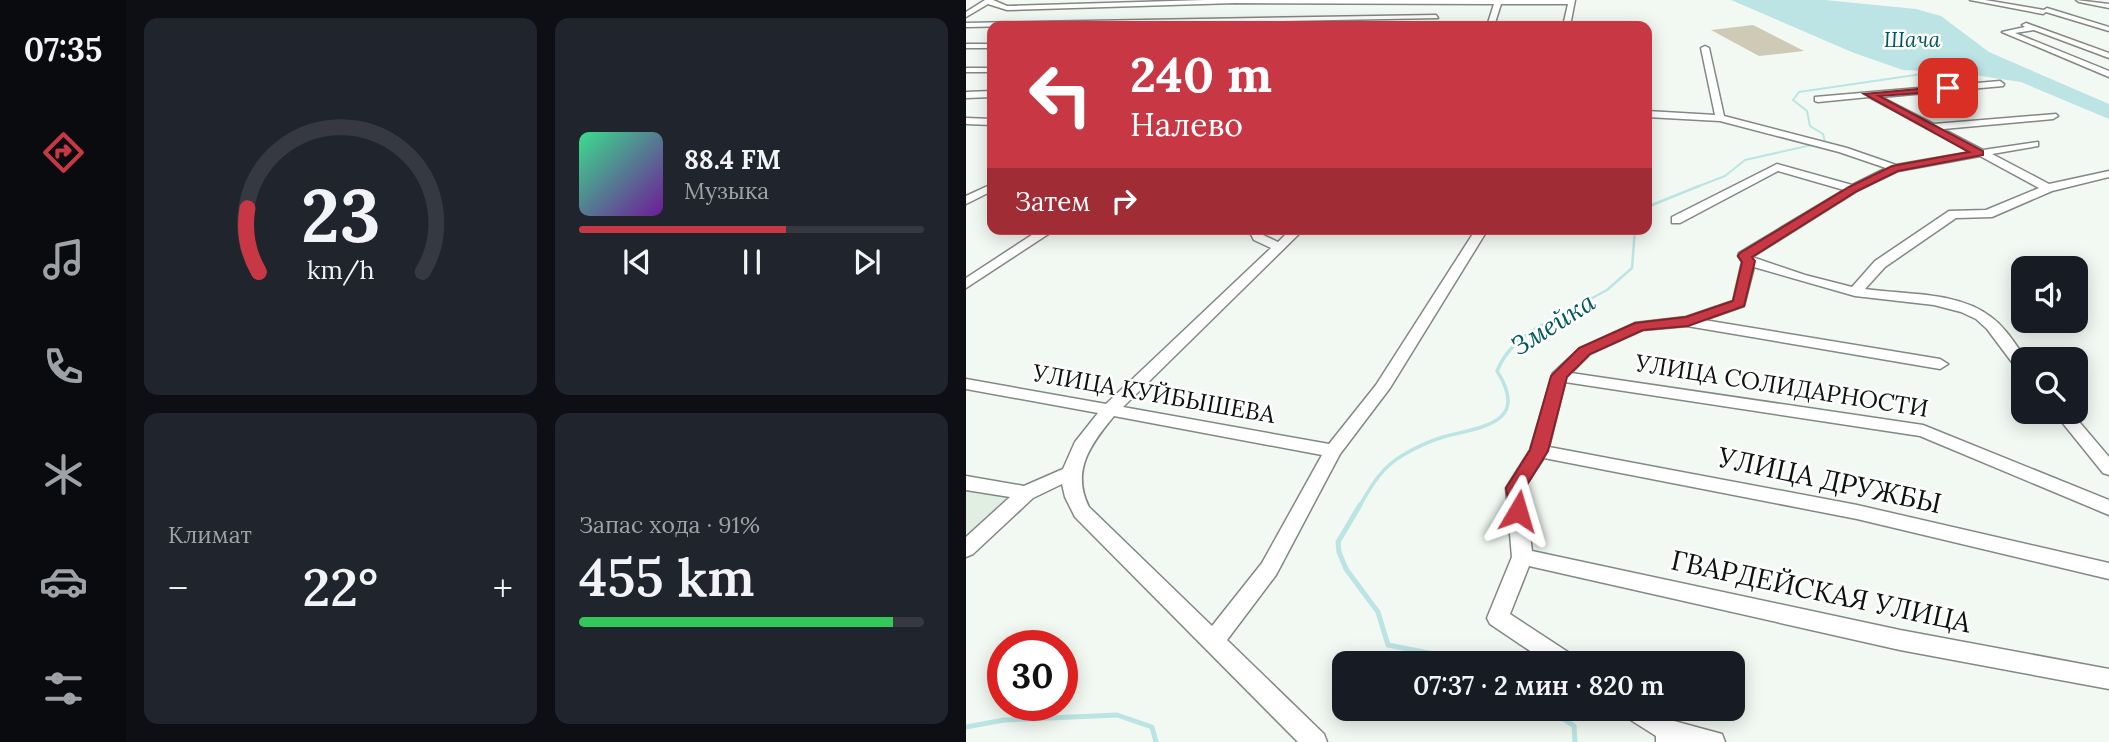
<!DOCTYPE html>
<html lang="ru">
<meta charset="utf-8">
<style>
body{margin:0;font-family:Lora,serif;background:#20242c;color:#f1f3f6;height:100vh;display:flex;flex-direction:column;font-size:26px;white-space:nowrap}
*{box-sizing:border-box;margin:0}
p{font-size:23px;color:#9ea1a6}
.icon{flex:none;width:38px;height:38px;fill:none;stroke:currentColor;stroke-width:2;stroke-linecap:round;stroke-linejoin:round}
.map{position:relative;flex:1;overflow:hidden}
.side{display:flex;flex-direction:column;gap:18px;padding:18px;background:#0d0f14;width:840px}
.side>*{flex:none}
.guide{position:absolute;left:21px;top:21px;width:665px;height:214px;border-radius:14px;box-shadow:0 4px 18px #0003;background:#c83844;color:#fff;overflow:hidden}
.fabs{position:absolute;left:1045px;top:256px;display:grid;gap:14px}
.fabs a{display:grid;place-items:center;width:77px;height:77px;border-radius:14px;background:#171b24;box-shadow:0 4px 18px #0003;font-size:35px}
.speed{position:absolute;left:21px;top:630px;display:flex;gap:14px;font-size:35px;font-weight:700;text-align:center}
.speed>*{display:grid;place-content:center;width:91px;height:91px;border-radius:50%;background:#171b24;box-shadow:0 4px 18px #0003;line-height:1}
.speed .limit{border:10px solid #d22;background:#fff;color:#111}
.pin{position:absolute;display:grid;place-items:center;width:60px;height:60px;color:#fff;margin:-30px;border-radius:14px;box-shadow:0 4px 10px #0006}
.me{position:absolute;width:77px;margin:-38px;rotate:7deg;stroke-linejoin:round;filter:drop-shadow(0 0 5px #0008)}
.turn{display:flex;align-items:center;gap:24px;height:147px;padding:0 28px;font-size:32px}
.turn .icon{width:91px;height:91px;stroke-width:2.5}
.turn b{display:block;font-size:49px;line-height:60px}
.then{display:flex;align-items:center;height:66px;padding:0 28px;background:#0003;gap:14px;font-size:26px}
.big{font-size:52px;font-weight:600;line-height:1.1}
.side .widget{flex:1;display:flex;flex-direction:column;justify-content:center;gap:10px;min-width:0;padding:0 24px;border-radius:14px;background:#20242c}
.side .dial{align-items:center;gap:0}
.dial svg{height:182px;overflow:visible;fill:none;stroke:#363941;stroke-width:7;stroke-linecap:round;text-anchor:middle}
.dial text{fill:#f1f3f6;stroke:none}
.song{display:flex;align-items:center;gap:21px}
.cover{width:84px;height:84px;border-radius:10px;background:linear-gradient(135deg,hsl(150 70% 55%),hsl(280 70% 35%))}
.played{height:7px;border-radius:4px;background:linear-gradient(90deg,#c83844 60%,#363941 60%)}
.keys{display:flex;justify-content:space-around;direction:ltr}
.heat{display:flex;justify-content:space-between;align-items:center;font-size:38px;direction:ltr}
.charge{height:10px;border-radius:5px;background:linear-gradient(90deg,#34c759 91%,#363941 0)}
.side .tiles{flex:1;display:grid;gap:18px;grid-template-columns:repeat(2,1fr)}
.trip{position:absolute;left:366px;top:651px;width:413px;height:70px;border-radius:14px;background:#171b24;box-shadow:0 4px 18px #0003;font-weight:600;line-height:70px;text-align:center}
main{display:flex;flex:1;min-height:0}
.dock{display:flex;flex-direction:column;width:126px;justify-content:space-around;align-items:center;background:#090b0e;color:#9ea1a6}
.dock .icon{width:49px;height:49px}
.dock .current{color:#c83844}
.dock b{font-size:32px;color:#f1f3f6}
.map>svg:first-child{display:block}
.built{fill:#e1eee2}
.green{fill:#cecab5}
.water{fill:#bce4e5}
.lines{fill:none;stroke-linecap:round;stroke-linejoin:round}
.stream-far3{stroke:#bce4e5;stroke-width:2}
.stream-far2{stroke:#bce4e5;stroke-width:2.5}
.stream-far1{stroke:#bce4e5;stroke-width:3.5}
.stream{stroke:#bce4e5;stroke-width:5}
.minor-casing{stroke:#828882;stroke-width:3}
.minor{fill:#fff;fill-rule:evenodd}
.route{fill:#c83844;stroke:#82242c;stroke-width:2}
.labels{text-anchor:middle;stroke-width:5;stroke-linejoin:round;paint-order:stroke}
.far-water-label{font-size:21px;font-style:italic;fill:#00585b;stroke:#fff}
.street-label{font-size:24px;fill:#0e110f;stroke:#fff}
.water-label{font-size:26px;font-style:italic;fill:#00585b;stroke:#fff}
.near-street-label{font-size:28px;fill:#0e110f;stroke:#fff}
</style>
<main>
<nav class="dock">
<b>07:35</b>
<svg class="icon current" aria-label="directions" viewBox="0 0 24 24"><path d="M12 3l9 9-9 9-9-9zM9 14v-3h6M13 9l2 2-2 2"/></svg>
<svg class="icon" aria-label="music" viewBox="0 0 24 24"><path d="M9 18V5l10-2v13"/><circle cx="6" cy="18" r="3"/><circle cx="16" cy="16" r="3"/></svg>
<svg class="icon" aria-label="phone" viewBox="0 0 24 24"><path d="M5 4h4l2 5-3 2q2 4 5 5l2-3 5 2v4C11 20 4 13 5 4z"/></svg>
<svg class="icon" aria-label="climate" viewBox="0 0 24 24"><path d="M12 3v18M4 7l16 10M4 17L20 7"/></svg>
<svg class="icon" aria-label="car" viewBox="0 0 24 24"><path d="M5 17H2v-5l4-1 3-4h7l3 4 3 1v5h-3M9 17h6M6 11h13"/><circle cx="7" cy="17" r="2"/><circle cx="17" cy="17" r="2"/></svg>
<svg class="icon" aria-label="filters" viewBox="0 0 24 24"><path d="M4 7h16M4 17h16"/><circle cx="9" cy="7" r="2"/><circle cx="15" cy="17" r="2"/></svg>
</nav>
<section class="side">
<div class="tiles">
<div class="widget dial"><svg viewBox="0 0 100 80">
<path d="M14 69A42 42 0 1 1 86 69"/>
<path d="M14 69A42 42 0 0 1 9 41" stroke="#c83844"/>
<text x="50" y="56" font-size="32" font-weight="700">23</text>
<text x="50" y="72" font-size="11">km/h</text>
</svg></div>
<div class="widget">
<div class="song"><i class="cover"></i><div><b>88.4 FM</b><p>Музыка</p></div></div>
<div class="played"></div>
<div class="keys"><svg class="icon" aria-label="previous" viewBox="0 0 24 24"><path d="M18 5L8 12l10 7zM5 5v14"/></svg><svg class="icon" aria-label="pause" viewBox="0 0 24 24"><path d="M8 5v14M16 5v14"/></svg><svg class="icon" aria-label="next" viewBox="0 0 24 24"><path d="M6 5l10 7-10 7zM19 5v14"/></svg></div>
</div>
<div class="widget"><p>Климат</p>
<div class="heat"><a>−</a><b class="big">22°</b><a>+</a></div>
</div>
<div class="widget"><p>Запас хода · 91%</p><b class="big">455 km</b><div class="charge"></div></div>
</div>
</section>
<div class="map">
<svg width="1143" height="742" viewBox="0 0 1143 742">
<rect width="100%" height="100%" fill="#f1f9f2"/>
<!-- built -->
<polygon class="built" points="0,489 55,501 0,543"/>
<!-- green -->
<polygon class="green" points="787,25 838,51 793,56 745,30"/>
<!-- water -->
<polygon class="water" points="765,0 859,0 950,9 975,16 1023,52 1143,104 1143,119 1055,82 995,73 937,70 888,53"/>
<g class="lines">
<!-- stream-far3 -->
<polyline class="stream-far3" points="728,188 759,176 779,160 859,142 857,134 844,126 841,111 827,100 833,92 963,73 965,70"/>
<!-- stream-far2 -->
<g class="stream-far2">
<polyline points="681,207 733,186"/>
<polyline points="573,327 641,290 666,268 669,229"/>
</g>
<!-- stream-far1 -->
<path class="stream-far1" d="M393,507C406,485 415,468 437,455C449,448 464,441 477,437C514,427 565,424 531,371C540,349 556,337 576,325"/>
<!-- stream -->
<g class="stream">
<polyline points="394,505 372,542 373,552 380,569 412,612 422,645 514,663"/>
<polyline points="583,709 608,726 609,742"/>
<polyline points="0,727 38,720 151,715 186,727 190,742"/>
</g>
<!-- minor casing -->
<g class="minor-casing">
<g id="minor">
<polygon points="19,0 27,0 41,6 239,0 609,0 604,26 597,26 602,4 535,4 528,26 521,26 528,4 269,3 41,10 22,4 0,17 0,12"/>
<polygon points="1004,0 1019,0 1078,10 1081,8 1143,27 1143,31 1080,12 1077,14"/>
<polygon points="1110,0 1143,4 1143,8 1113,2"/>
<polygon points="470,15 472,18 0,27 0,23"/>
<polygon points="1060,23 1143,53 1143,58 1068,30 1049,33 1143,71 1143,77 1036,32 1059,27 1056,25"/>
<rect x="0" y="44" width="26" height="4"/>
<path d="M739,46L743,48L758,116L881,148L930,165L1005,152L903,97L852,102L849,101V97L1034,81L1038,84L1037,86L915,97L968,124L1090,114L1092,116L1087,119L977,129L1017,150L1072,142V146L1026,154L1083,184L1143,171V177L1086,191L1026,217L990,218L919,267L899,289C939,295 992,291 1025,317C1040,328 1049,344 1060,359H1057V371L1051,369L1021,329L1010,319L995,312L968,305L889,296L788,267L778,306L738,320L974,359L982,364L974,369L721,326L677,330L624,354L605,373L957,425L1143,500V515L954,436L599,382L583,447L891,505L1143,563V579L891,519L578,458L558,488L566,551L934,630L1143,669V689L934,650L563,566L544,614L608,656L611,663H582L524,624L521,618L546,557L540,488L564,450L587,373L614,348L669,323L720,317L767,301L776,262L772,256L773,253L878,190L812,171L714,223H706V217L811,164L886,185L920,168L873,152L754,121L681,117V111L749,115L735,48ZM1014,156L1073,188L1020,210L983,211L909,261L886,287L839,275L786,257L891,191L932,171Z"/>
<rect x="0" y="68" width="26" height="4"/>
<polygon points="26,91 26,97 0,98 0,92"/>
<polygon points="0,118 26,119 26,125 0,124"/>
<polygon points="26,184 26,191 0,204 0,196"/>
<polygon points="75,229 90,229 0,288 0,278"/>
<path d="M282,229H294L297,235L312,242L325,229H338L157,407L363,444L410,385L510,229H522L424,388L374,454L310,575L261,640L358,734L361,742H332L109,517L99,497L96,484L67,498L7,554L0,557V537L44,497L0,490V476L58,486L97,469L109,442L132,413L0,389V379L140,404L305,248L288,240ZM148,416L356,455L296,563L246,626L123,507C105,471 124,445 148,416Z"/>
<polygon points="1087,411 1104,411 1143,457 1143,475 1137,473"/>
<polygon points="657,709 690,709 708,721 756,734 759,742 690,742 690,736 660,717"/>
</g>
</g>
<!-- minor -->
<use href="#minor" class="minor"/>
</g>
<!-- route -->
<polygon class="route" points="985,86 982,91 913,96 1017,151 1017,155 932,171 891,191 786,257 789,261 778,306 722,326 677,330 624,354 601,377 582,451 559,488 561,511 552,518 545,516 540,488 564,450 585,376 613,348 669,323 720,317 767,301 776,262 772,256 774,253 883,187 926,166 1003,152 898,94"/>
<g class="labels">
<!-- far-water labels -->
<g class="far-water-label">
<text x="946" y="47">Шача</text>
</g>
<!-- street labels -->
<g class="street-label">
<text transform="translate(816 386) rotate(9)" y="8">УЛИЦА СОЛИДАРНОСТИ</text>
<text transform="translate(188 394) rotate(10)" y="8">УЛИЦА КУЙБЫШЕВА</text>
</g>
<!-- water labels -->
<g class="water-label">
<text transform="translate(587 324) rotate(-32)" y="9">Змейка</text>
</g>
<!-- near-street labels -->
<g class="near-street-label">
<text transform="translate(864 480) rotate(12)" y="10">УЛИЦА ДРУЖБЫ</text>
<text transform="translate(855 591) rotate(12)" y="10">ГВАРДЕЙСКАЯ УЛИЦА</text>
</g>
</g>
</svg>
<div class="fabs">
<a><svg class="icon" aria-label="sound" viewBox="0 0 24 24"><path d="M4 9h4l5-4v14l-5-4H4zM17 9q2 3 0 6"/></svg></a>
<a><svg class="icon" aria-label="search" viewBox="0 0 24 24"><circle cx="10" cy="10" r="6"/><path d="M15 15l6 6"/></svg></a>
</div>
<div class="speed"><div class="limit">30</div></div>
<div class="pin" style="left:982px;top:88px;background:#d93025"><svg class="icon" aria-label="arrive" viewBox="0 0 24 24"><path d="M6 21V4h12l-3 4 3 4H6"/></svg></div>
<svg class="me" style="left:552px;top:511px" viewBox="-20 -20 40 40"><path d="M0-17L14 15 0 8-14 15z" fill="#c83844" stroke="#fff" stroke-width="4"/></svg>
<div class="trip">07:37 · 2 мин · 820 m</div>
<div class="guide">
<div class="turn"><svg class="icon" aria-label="left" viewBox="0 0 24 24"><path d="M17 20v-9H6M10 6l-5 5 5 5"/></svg><div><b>240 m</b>Налево</div></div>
<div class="then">Затем<svg class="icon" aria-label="right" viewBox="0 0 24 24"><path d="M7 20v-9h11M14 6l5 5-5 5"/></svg></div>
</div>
</div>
</main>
